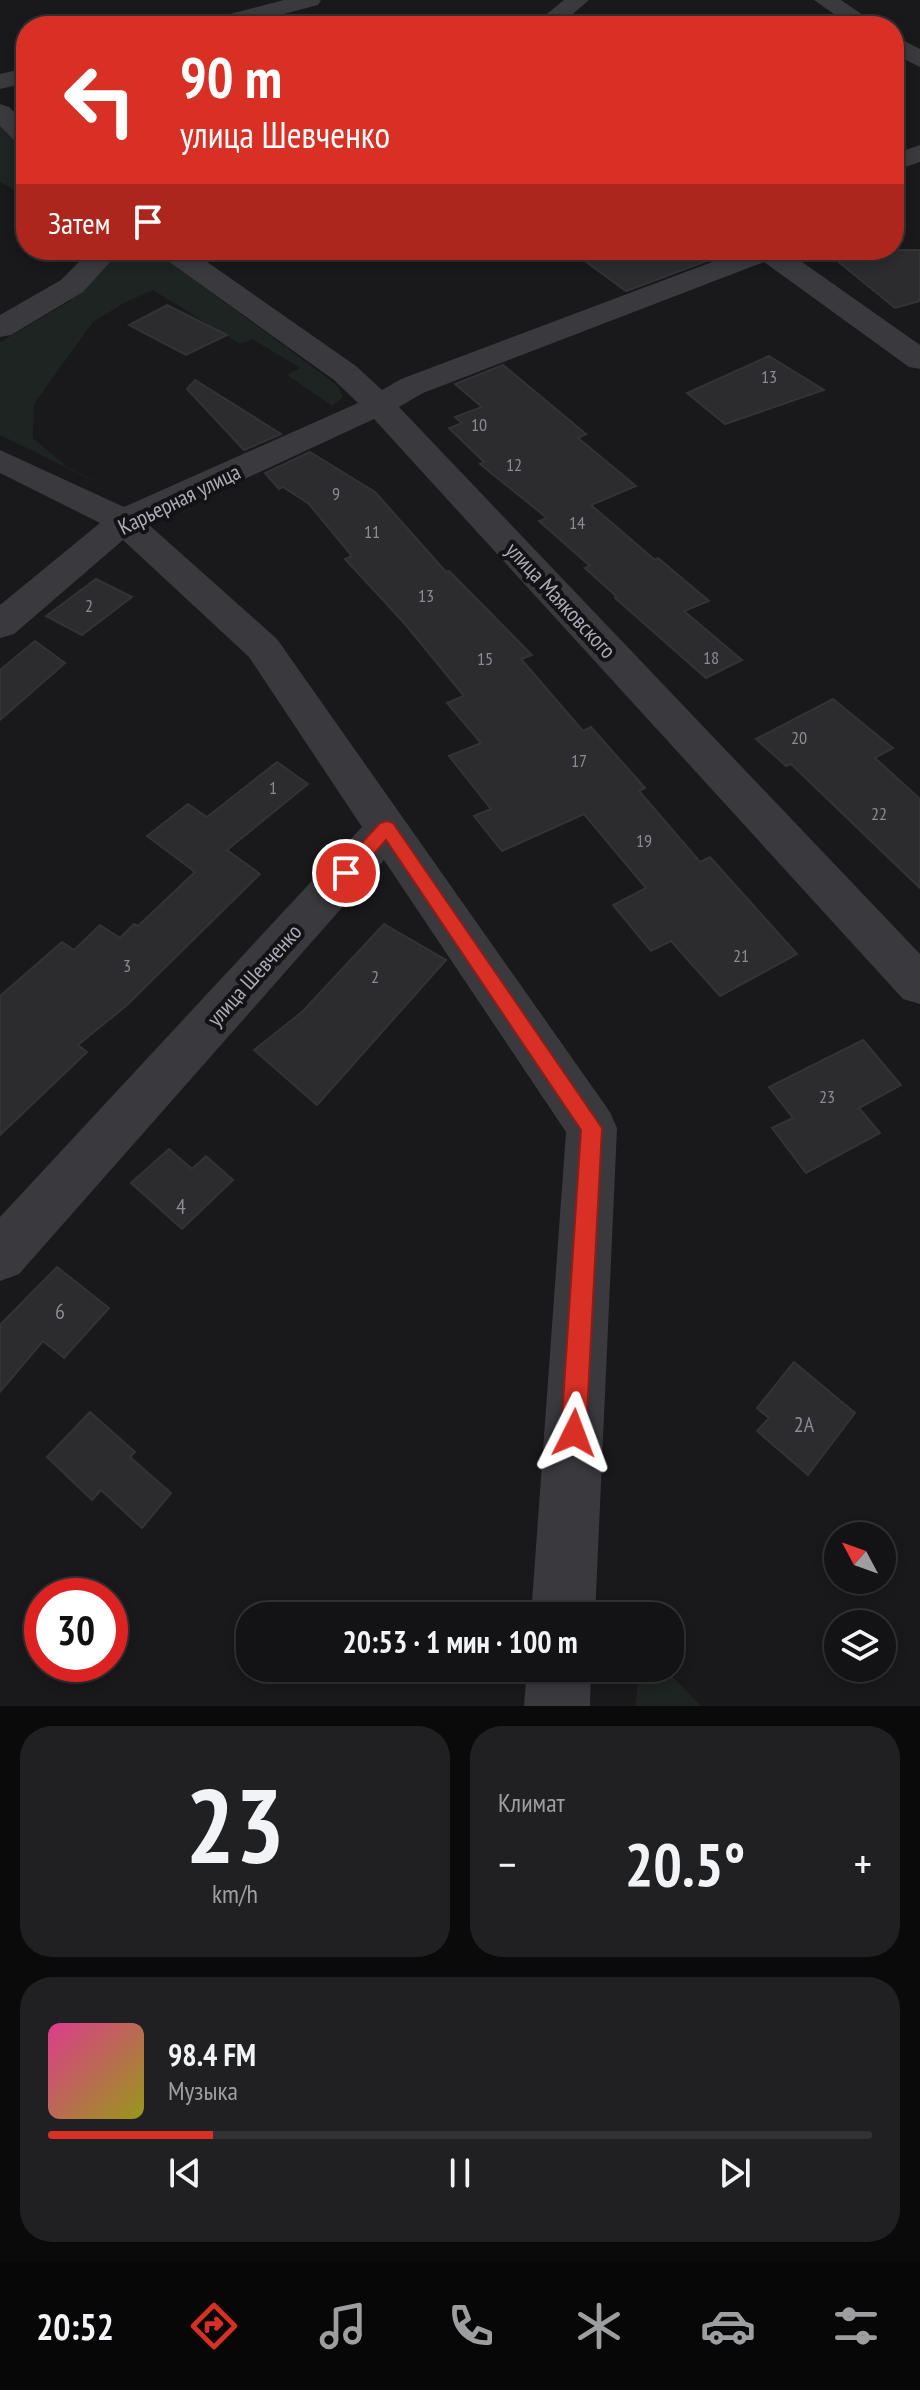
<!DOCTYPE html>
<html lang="ru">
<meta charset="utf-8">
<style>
body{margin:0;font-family:"PT Sans Narrow",sans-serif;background:#202022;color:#f1f3f6;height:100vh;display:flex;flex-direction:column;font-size:30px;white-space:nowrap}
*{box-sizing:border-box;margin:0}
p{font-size:26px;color:#9d9ea0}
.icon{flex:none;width:44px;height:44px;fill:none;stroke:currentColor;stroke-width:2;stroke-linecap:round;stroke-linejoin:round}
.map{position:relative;height:1706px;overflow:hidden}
.sheet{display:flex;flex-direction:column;gap:20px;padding:20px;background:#0a0a0b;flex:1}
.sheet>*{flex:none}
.hud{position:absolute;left:16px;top:16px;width:888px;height:244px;border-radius:32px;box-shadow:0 4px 12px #0003,0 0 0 2px #323234;background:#d93025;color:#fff;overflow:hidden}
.needle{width:52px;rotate:311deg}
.tools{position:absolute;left:824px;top:1522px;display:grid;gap:16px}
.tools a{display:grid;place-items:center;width:72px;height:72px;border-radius:50%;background:#131214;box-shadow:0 4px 12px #0003,0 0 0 2px #323234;font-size:40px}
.speed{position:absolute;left:24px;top:1578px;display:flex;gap:16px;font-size:40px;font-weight:700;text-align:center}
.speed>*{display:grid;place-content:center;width:104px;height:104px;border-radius:50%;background:#131214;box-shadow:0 4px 12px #0003,0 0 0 2px #323234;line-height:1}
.speed .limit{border:12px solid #d22;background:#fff;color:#111}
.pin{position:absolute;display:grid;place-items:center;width:68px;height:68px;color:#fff;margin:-34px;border:4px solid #fff;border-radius:50%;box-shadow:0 2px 8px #0007}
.me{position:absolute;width:88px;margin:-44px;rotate:3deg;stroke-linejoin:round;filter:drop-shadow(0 0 6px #0008)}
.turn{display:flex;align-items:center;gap:28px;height:168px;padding:0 32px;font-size:36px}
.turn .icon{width:104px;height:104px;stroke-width:2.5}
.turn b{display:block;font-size:56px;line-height:68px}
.then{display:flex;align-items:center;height:76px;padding:0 32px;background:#0003;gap:16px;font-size:30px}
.big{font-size:60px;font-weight:800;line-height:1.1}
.sheet .tile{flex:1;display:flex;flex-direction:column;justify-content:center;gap:12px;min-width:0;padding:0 28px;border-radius:32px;background:#202022}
.sheet .dial{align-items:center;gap:0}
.dial b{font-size:104px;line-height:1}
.song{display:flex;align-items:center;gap:24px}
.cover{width:96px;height:96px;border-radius:12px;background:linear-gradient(135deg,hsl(330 70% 55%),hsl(60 70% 35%))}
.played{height:8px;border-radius:4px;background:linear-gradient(90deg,#d93025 20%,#323234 20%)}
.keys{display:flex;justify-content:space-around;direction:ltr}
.heat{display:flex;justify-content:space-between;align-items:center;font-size:44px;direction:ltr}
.sheet .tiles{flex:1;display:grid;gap:20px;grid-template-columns:1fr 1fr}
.tile:last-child{grid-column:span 2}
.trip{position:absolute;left:236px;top:1602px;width:448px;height:80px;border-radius:32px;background:#131214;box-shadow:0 4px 12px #0003,0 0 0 2px #323234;font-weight:800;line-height:80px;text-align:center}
.dock{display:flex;height:128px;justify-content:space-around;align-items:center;background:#080708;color:#9d9ea0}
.dock .icon{width:56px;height:56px}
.dock .selected{color:#d93025}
.dock b{font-size:36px;color:#f1f3f6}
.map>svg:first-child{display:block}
.green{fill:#1e2421}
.building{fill:#2c2b2e;stroke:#333236;stroke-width:2}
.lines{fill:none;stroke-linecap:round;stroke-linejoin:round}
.minor{fill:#3a393e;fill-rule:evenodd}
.route{fill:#d93025;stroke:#8d1f18;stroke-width:2}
.labels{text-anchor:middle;stroke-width:8;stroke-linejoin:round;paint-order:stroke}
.number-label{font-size:18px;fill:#8b8b95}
.street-label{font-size:22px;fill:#acacb8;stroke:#131315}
.near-number-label{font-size:22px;fill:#8b8b95}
</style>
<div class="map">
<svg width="920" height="1706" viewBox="0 0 920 1706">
<rect width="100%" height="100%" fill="#19181a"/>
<!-- green -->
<g class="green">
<polygon points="0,123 26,149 26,196 0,182"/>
<polygon points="119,250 154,250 329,379 339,388 343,397 332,406 287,375 300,368 252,339 240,344 153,290 124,303 93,322 34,404 33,438 66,466 131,499 0,435 0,342 70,301"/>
<polygon points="640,1668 664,1668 701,1706 635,1706"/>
</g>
<!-- building -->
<g class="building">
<polygon points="570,250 728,250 728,253 626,291"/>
<polygon points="824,250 920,250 920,301 895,308"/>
<polygon points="167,305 227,335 186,355 129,325"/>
<polygon points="769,356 824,390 725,424 687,393"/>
<polygon points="503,365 586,434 578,438 636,486 591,505 655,560 658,558 709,601 684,611 742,660 706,678 615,598 617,597 585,568 590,566 539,521 547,518 480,464 484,462 449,428 462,423 455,417 482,407 455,384"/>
<polygon points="195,380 281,434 244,450 187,389"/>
<polygon points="310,452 375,492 446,572 449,571 532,655 521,659 583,731 591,727 645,788 639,791 700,862 710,857 797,954 720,996 671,941 651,951 613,905 646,888 584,814 502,851 474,816 491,809 449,756 481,743 447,703 464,696 405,624 345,559 352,556 309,504 283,487 279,489 265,473"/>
<polygon points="96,579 132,597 82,635 46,616"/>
<polygon points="35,641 65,663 0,720 0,670"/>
<polygon points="833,699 893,748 875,758 920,799 920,888 791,764 786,766 756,739"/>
<polygon points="277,762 308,784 227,850 260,874 127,1005 78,1045 87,1052 0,1135 0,996 62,942 74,950 100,925 120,938 134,924 138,926 195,872 147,836 188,804 207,817"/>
<polygon points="384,924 446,960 317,1105 254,1050 302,1012"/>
<polygon points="863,1040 901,1085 859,1108 880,1133 806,1173 772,1128 793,1118 769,1087"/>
<polygon points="169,1149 192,1169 206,1156 233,1180 182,1229 131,1183"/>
<polygon points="57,1267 109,1308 64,1358 43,1341 0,1392 0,1325"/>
<polygon points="794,1362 855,1413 808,1475 757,1431 769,1418 757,1408"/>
<polygon points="90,1412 135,1452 130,1457 171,1493 142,1528 101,1490 92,1500 47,1457"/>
</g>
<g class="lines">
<!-- minor -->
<g class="minor">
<polygon points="284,0 321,0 318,5 238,26 199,26 203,21"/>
<polygon points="564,0 589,0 559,26 532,26"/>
<polygon points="814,0 841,0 879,26 851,26"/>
<polygon points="894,36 920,49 920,67 894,54"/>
<polygon points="26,68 26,83 0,89 0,74"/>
<polygon points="0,104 9,107 26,123 26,145 17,143 0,126"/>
<polygon points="920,145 920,162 894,171 894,154"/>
<polygon points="91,250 121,250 83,292 11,335 0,337 0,315 61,280"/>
<polygon points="157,250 190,250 356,366 382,390 401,379 744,250 785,250 920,345 920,369 909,367 764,262 423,393 399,407 920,954 920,1004 903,999 374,419 148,524 277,639 610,1112 617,1128 595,1616 531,1616 566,1132 384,860 19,1274 0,1281 0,1217 362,827 249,657 123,540 14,634 0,638 0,605 100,523 0,473 0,450 124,507 358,403 334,380 161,256"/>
<polygon points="527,1668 591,1668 590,1706 524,1706"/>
</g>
</g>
<!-- route -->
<polygon class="route" points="387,821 393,823 602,1128 586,1433 582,1442 574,1445 565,1442 561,1433 581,1130 386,840 353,878 339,878 337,873 339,868 380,823"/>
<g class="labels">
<!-- number labels -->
<g class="number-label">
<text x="769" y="383">13</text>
<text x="479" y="431">10</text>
<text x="514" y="471">12</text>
<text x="336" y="500">9</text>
<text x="577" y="529">14</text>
<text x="372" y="538">11</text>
<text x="426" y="602">13</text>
<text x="89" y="612">2</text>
<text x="711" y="664">18</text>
<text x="485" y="665">15</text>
<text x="799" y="744">20</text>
<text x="579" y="767">17</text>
<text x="273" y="794">1</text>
<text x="879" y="820">22</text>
<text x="644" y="847">19</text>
<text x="741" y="962">21</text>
<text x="127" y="972">3</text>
<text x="375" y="983">2</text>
<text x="827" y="1103">23</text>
</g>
<!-- street labels -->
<g class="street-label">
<text transform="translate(179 499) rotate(-26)" y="8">Карьерная улица</text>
<text transform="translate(561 600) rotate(47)" y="8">улица Маяковского</text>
<text transform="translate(254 975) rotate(-48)" y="8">улица Шевченко</text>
</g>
<!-- near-number labels -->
<g class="near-number-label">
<text x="181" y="1214">4</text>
<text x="60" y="1319">6</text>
<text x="804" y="1432">2А</text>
</g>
</g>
</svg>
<div class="tools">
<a><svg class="needle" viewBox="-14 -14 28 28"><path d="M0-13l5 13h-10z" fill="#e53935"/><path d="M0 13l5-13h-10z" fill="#9d9ea0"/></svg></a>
<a><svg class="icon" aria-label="layers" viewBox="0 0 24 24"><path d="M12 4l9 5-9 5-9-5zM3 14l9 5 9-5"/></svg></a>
</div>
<div class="speed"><div class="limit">30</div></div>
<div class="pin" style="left:346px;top:873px;background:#d93025"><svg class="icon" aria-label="arrive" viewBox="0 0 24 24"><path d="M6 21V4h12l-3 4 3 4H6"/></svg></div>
<svg class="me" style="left:574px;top:1433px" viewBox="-20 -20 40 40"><path d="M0-17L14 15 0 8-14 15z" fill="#d93025" stroke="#fff" stroke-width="4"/></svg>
<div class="trip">20:53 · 1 мин · 100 m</div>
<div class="hud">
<div class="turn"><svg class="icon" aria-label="left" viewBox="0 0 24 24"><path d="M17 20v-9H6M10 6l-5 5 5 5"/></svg><div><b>90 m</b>улица Шевченко</div></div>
<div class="then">Затем<svg class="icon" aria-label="arrive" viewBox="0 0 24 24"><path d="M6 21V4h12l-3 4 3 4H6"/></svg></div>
</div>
</div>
<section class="sheet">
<div class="tiles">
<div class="tile dial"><b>23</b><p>km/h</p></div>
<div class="tile"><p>Климат</p>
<div class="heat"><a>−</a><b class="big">20.5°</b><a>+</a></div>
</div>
<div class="tile">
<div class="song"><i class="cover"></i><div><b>98.4 FM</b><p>Музыка</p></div></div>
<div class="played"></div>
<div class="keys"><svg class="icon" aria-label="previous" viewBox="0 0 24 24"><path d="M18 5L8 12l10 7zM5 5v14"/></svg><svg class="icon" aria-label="pause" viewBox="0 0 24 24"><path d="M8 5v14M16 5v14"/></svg><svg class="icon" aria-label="next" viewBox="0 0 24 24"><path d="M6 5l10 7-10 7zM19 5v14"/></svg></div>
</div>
</div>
</section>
<nav class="dock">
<b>20:52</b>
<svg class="icon selected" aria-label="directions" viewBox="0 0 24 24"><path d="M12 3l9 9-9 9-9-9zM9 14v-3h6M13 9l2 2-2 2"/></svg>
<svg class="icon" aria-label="music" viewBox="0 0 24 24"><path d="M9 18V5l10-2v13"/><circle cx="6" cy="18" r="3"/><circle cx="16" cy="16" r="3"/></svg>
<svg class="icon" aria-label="phone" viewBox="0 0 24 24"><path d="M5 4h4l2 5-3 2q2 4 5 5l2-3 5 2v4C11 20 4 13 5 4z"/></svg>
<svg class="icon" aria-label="climate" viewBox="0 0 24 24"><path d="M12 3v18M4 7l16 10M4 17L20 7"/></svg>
<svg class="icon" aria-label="car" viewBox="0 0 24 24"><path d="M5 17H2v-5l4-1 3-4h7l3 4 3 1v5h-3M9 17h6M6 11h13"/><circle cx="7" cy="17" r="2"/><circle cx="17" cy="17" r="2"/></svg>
<svg class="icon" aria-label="filters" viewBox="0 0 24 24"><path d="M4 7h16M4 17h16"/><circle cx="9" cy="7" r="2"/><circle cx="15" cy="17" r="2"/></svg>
</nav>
